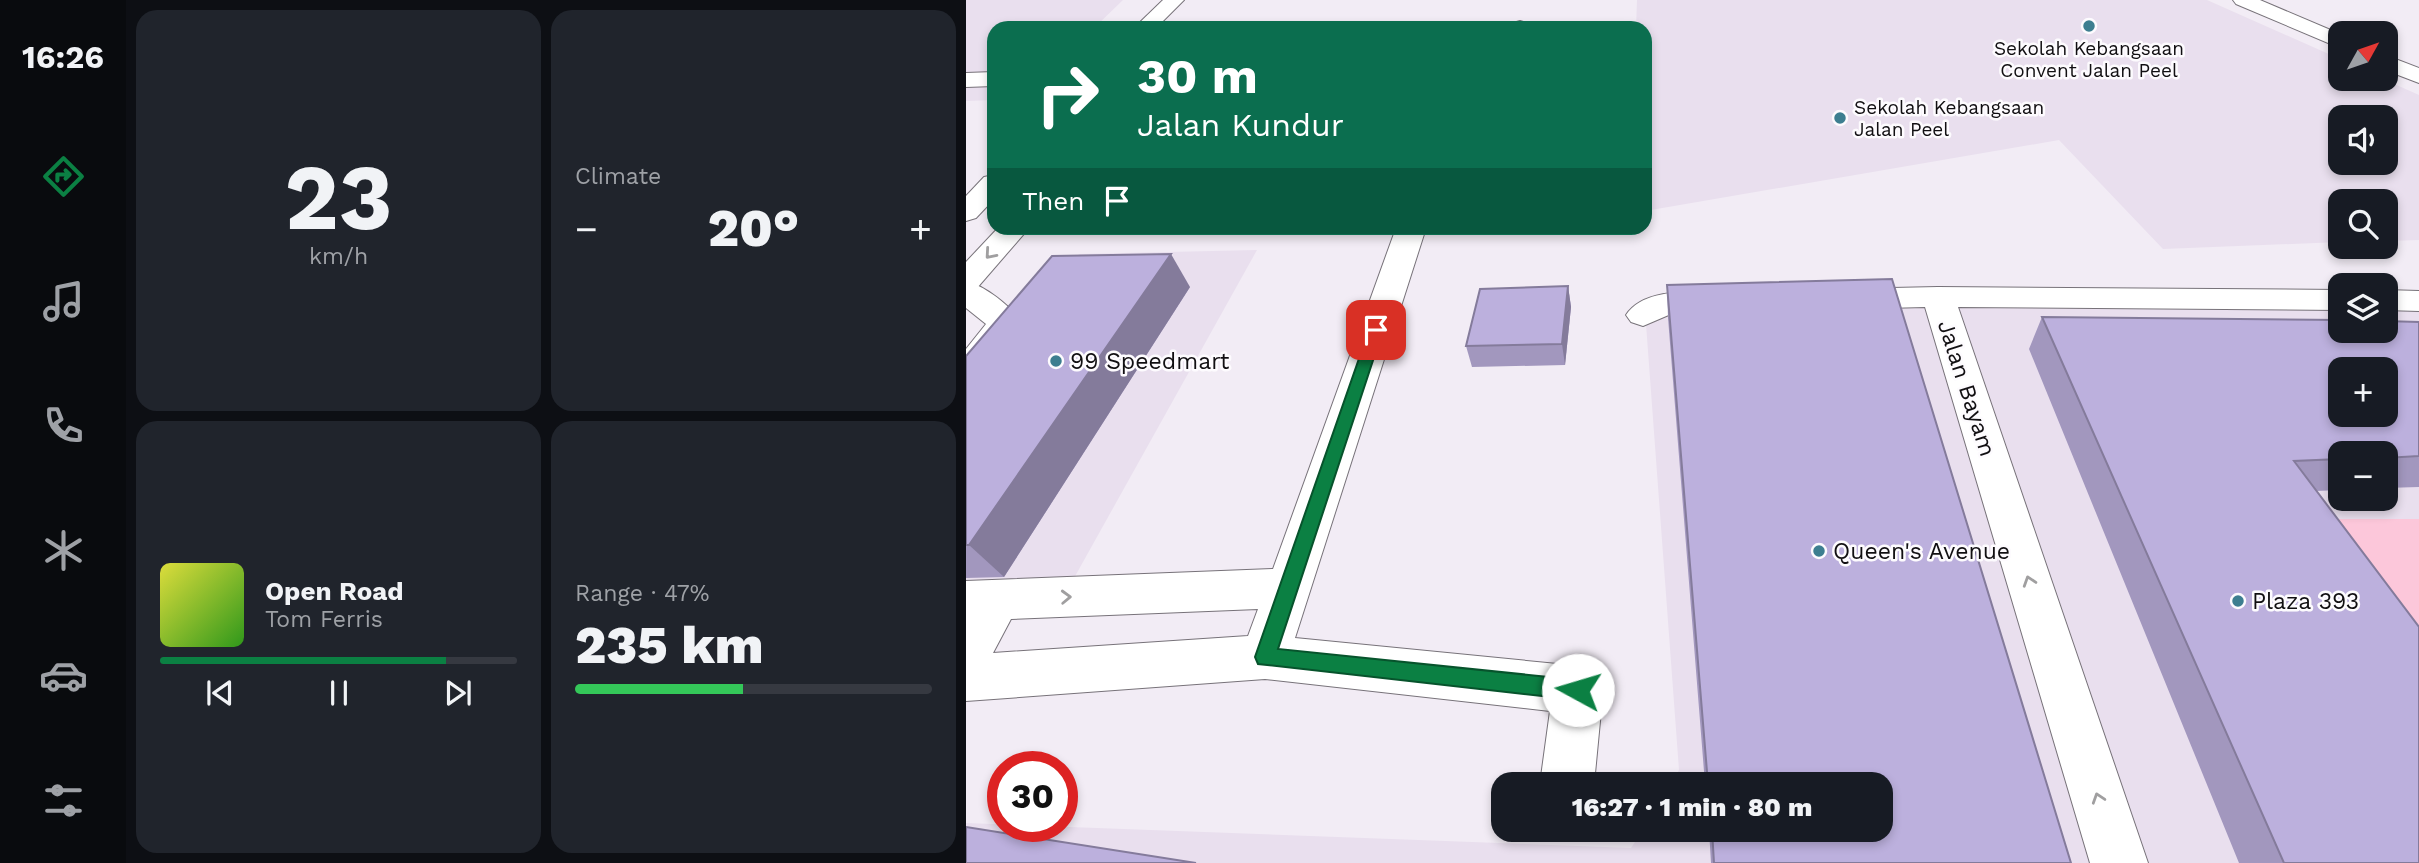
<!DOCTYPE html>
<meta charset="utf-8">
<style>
body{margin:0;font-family:"Work Sans",sans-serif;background:#20242c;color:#f1f3f6;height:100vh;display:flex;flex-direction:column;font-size:26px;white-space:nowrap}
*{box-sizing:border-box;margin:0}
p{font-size:23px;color:#9ea1a6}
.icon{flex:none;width:38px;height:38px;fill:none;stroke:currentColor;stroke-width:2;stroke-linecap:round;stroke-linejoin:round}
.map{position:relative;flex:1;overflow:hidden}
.sheet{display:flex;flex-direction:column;gap:10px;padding:10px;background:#0d0f14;width:840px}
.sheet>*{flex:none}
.guide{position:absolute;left:21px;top:21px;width:665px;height:214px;border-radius:21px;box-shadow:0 4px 10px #0003;background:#0b6e4f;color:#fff;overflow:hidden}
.needle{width:46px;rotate:50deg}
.tools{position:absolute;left:1362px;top:21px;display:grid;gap:14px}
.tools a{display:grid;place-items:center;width:70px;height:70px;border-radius:14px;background:#171b24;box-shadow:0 4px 10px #0003;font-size:35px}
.speed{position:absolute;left:21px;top:751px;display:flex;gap:14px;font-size:35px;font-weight:700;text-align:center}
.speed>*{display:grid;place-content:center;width:91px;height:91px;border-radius:50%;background:#171b24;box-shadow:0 4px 10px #0003;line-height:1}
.speed .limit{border:10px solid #d22;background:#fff;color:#111}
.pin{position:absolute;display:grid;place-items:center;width:60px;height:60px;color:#fff;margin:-30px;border-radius:14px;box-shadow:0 4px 10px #0006}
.me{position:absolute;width:77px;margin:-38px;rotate:276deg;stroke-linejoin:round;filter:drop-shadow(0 0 5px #0008)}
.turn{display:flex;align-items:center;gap:24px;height:147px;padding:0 35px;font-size:32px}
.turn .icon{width:91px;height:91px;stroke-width:2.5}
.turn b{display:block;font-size:49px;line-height:60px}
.then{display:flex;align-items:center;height:66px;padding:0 35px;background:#0003;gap:14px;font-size:26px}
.big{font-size:52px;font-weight:800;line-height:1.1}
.sheet .tile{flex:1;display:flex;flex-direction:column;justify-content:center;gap:10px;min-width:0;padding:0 24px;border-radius:21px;background:#20242c}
.sheet .dial{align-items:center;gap:0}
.dial b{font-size:91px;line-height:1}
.song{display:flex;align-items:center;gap:21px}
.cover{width:84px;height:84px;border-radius:10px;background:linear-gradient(135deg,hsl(60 70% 55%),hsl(110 70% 35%))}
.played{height:7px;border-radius:4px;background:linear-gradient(90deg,#0b8043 80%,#363941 80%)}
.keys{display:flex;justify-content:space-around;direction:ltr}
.heat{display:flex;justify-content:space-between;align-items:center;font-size:38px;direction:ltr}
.charge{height:10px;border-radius:5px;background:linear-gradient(90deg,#34c759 47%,#363941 0)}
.sheet .tiles{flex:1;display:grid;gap:10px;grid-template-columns:repeat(2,1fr)}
.trip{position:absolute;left:525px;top:772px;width:402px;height:70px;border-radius:21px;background:#171b24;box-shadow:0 4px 10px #0003;font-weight:800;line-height:70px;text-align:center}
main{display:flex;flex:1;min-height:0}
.dock{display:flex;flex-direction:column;width:126px;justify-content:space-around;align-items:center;background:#090b0e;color:#9ea1a6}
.dock .icon{width:49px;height:49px}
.dock .on{color:#0b8043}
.dock b{font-size:32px;color:#f1f3f6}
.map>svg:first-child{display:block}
.built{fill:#e9dfee;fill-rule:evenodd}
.green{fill:#fcc7da}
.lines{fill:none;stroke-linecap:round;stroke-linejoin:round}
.street-casing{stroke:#777279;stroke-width:2}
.secondary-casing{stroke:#777279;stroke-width:2}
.street{fill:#fff;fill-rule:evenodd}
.secondary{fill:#fff;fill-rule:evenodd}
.wall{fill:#a297be}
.shaded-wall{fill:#847b9b}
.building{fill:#bcb0dd;stroke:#847b9b;stroke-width:2;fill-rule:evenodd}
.oneway{stroke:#a09fa0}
.route{fill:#0b8043;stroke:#07532c;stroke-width:2}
.poi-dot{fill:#3d7e90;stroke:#fdfbfe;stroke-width:2.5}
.labels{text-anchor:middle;stroke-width:5;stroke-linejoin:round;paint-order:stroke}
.far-poi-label{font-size:19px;fill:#110f12;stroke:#fdfbfe}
.poi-label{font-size:23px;fill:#110f12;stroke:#fdfbfe;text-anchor:start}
.street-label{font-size:23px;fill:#110f12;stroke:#fdfbfe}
</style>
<main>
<nav class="dock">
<b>16:26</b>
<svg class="icon on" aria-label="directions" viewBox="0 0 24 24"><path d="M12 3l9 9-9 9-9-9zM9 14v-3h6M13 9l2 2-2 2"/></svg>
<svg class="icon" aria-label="music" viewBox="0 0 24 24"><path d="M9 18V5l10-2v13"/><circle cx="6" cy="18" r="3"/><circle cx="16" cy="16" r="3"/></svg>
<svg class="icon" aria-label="phone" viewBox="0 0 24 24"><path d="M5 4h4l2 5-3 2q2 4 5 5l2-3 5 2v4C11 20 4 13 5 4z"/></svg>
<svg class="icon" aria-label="climate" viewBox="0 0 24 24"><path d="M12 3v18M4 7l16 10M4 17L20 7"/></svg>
<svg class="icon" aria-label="car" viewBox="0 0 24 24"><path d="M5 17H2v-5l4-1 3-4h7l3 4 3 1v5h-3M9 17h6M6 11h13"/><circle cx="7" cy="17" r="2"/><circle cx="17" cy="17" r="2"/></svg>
<svg class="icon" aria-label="filters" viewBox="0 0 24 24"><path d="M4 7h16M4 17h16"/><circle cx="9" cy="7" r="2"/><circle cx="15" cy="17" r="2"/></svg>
</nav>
<section class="sheet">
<div class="tiles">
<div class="tile dial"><b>23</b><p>km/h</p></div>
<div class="tile"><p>Climate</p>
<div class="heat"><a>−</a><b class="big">20°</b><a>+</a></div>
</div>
<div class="tile">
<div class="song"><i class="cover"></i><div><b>Open Road</b><p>Tom Ferris</p></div></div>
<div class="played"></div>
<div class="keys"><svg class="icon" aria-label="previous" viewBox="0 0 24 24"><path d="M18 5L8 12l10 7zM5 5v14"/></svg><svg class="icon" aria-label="pause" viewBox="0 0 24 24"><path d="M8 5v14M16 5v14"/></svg><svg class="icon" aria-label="next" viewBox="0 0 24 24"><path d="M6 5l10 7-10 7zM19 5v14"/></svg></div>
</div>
<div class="tile"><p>Range · 47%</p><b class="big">235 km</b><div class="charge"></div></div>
</div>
</section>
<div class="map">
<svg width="1453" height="863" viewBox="0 0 1453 863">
<rect width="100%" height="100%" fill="#f2ecf5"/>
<!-- built -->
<g class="built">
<polygon points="0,0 157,0 128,28 28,28 28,100 0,101"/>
<path d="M671,0H1241L1374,59V79H1417L1453,95V240L1419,241V201H1374V242L1197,249L1093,140L679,211V28H670ZM1374,117H1419V163H1374Z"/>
<polygon points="291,250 88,614 0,617 0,400 113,254"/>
<path d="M990,305L1374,309V331H1419V310H1453V863H1180ZM1374,369H1419V415H1374ZM1374,453H1419V499H1374Z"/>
<polygon points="959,307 1124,863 0,863 0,823 665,848 677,830 915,830 915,784 705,784 713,770 680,324 703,312"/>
</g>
<!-- green -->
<polygon class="green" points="1363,519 1453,519 1453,649"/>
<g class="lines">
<!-- street casing -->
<g class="street-casing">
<g id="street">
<polygon points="554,21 561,23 564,28 544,28 547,23"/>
<polygon points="28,72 28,86 0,87 0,73"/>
<path d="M430,228H460L329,638L612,666L630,673L637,690L628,784H574L584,711L299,679L0,701V581L307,569ZM292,609L282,636L27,653L45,619Z"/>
<path d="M0,281C19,286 45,306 56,323L13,382L0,385V349L20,324L0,308Z"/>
<polygon points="972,287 1374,290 1374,310 992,307 1182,863 1124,863 959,307 879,309 867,306 863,299 867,292 879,289"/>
<polygon points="1419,290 1453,291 1453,311 1419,310"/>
<path d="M752,292L764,295L768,302L764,309L705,314L677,326L665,322L660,315C678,288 724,292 752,292Z"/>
</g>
</g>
<!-- secondary casing -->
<g class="secondary-casing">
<g id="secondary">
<polygon points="197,0 218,0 190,28 168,28"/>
<polygon points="1267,0 1294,0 1374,34 1374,48 1270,4"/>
<polygon points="1419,55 1453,68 1453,83 1419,70"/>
<polygon points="28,175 28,199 10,218 0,221 0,196 18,177"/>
<polygon points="32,228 63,228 11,288 0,291 0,262"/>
</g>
</g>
<!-- street -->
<use href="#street" class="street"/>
<!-- secondary -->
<use href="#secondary" class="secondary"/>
</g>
<!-- wall -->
<g class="wall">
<polygon points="701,285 1105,863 745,863 743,830 915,830 915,784 739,784 702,318"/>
<polygon points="602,286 605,307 599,365 506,367 500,346"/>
<polygon points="224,287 38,577 0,578 0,356"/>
<polygon points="1076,317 1453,322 1453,487 1419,488 1419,453 1374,453 1374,490 1350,491 1453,863 1273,863 1063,349"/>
</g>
<!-- shaded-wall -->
<g class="shaded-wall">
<polygon points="205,254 224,287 38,577 3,545"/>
<polygon points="602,286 605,307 599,365 596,344"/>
</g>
<!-- building -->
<g class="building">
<polygon points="205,254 3,545 0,545 0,356 86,256"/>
<polygon points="926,279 1105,863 748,863 746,830 915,830 915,784 742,784 701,285"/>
<polygon points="602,286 596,344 500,346 514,289"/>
<path d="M1076,317L1374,320V331H1419V321L1453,322V456L1419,458V453H1374V459L1328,461L1453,627V863H1318ZM1374,369H1419V415H1374Z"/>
<polygon points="0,827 230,863 0,863"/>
</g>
<!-- one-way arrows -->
<defs><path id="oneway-chevron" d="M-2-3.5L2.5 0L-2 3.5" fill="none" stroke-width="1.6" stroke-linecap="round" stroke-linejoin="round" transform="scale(1.75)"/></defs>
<g class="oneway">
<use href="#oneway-chevron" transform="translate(24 254) rotate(131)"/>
<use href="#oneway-chevron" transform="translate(1063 581) rotate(-108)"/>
<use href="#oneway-chevron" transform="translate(100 597) rotate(-2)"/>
<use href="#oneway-chevron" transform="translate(1132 798) rotate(-108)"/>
</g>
<!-- route -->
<polygon class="route" points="410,326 417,330 312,649 612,680 619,683 622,690 619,697 612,700 292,664 289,657 403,330"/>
<!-- markers -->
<g class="poi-dot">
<circle cx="1123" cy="26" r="7"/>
<circle cx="874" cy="118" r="7"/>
<circle cx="90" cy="361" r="7"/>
<circle cx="853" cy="551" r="7"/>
<circle cx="1272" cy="601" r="7"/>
</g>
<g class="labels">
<!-- far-poi labels -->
<g class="far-poi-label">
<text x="1123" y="55">Sekolah Kebangsaan<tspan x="1123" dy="22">Convent Jalan Peel</tspan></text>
<text x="888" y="114" text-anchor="start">Sekolah Kebangsaan<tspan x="888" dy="22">Jalan Peel</tspan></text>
</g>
<!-- poi labels -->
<g class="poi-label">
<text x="104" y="369">99 Speedmart</text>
<text x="867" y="559">Queen's Avenue</text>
<text x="1286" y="609">Plaza 393</text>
</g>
<!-- street labels -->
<g class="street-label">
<text transform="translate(1001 388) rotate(72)" y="8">Jalan Bayam</text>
</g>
</g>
</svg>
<div class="tools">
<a><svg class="needle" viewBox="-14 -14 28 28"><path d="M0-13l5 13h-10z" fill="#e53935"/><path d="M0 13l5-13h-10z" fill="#9ea1a6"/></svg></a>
<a><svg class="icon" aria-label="sound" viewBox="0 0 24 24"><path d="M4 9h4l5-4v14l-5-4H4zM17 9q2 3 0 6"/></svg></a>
<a><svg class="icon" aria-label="search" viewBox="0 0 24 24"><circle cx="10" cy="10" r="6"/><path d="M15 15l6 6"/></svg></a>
<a><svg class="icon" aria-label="layers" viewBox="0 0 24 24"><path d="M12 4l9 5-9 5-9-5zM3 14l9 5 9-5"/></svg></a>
<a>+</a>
<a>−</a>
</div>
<div class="speed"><div class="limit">30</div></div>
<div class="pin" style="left:410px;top:330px;background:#d93025"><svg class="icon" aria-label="arrive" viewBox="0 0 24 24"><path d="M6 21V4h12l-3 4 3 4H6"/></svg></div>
<svg class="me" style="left:612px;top:690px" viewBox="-20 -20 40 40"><circle r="19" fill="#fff"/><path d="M0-13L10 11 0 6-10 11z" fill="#0b8043"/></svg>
<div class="trip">16:27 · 1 min · 80 m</div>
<div class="guide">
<div class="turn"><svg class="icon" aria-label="right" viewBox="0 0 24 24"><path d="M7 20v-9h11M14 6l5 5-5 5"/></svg><div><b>30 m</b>Jalan Kundur</div></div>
<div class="then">Then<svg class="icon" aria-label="arrive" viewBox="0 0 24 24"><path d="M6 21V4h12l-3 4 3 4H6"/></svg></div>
</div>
</div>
</main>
